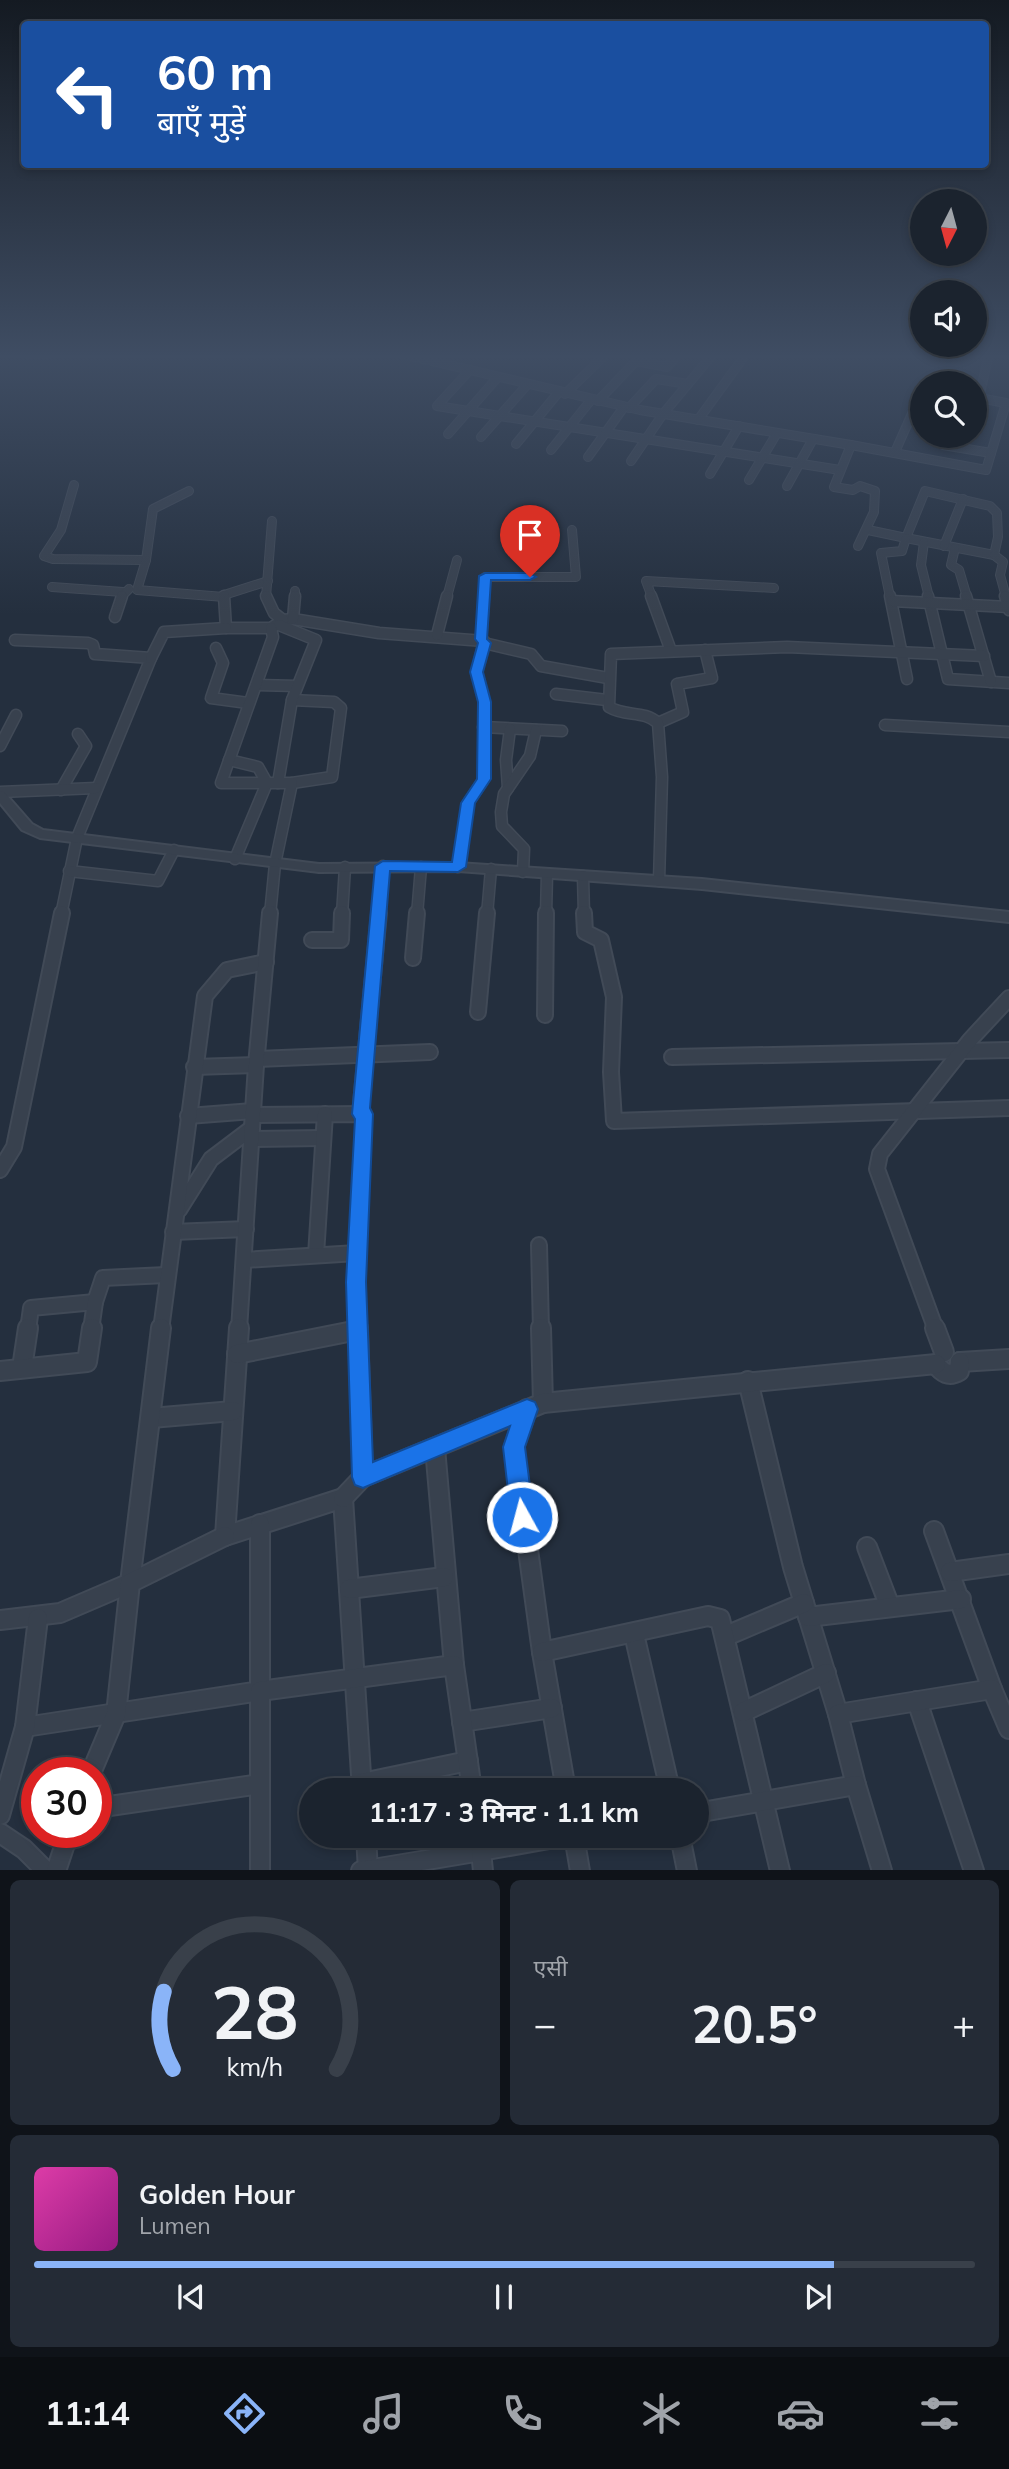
<!DOCTYPE html>
<html lang="hi">
<meta charset="utf-8">
<style>
body{margin:0;font-family:Mulish,"Noto Sans Devanagari",sans-serif;background:#242b36;color:#f1f3f6;height:100vh;display:flex;flex-direction:column;font-size:26px;white-space:nowrap}
*{box-sizing:border-box;margin:0}
p{font-size:23px;color:#a0a4aa}
.icon{flex:none;width:38px;height:38px;fill:none;stroke:currentColor;stroke-width:2;stroke-linecap:round;stroke-linejoin:round}
.map{position:relative;height:1870px;overflow:hidden}
.side{display:flex;flex-direction:column;gap:10px;padding:10px;background:#0f1319;flex:1}
.side>*{flex:none}
.top-card{position:absolute;left:21px;top:21px;width:968px;height:147px;border-radius:7px;box-shadow:0 4px 10px #0003,0 0 0 2px #39404a;background:#1a4fa0;color:#fff;overflow:hidden}
.needle{width:46px;rotate:186deg}
.fabs{position:absolute;left:910px;top:189px;display:grid;gap:14px}
.fabs a{display:grid;place-items:center;width:77px;height:77px;border-radius:50%;background:#1b232e;box-shadow:0 4px 10px #0003,0 0 0 2px #39404a;font-size:35px}
.speed{position:absolute;left:21px;top:1757px;display:flex;gap:14px;font-size:35px;font-weight:700;text-align:center}
.speed>*{display:grid;place-content:center;width:91px;height:91px;border-radius:50%;background:#1b232e;box-shadow:0 4px 10px #0003,0 0 0 2px #39404a;line-height:1}
.speed .limit{border:10px solid #d22;background:#fff;color:#111}
.pin{position:absolute;display:grid;place-items:center;width:60px;height:60px;color:#fff;margin:-72px -30px;border-radius:50% 50% 50% 0;rotate:-45deg;box-shadow:0 0 7px #0007}
.pin .icon{rotate:45deg}
.me{position:absolute;width:77px;margin:-38px;rotate:353deg;stroke-linejoin:round;filter:drop-shadow(0 0 5px #0008)}
.turn{display:flex;align-items:center;gap:24px;height:147px;padding:0 21px;font-size:32px}
.turn .icon{width:91px;height:91px;stroke-width:2.5}
.turn b{display:block;font-size:49px;line-height:60px}
.big{font-size:52px;font-weight:700;line-height:1.1}
.side .tile{flex:1;display:flex;flex-direction:column;justify-content:center;gap:10px;min-width:0;padding:0 24px;border-radius:10px;background:#242b36}
.side .dial{align-items:center;gap:0}
.dial svg{height:182px;overflow:visible;fill:none;stroke:#39404a;stroke-width:7;stroke-linecap:round;text-anchor:middle}
.dial text{fill:#f1f3f6;stroke:none}
.song{display:flex;align-items:center;gap:21px}
.cover{width:84px;height:84px;border-radius:10px;background:linear-gradient(135deg,hsl(320 70% 55%),hsl(310 70% 35%))}
.played{height:7px;border-radius:4px;background:linear-gradient(90deg,#8ab4f8 85%,#39404a 85%)}
.keys{display:flex;justify-content:space-around;direction:ltr}
.heat{display:flex;justify-content:space-between;align-items:center;font-size:38px;direction:ltr}
.side .tiles{flex:1;display:grid;gap:10px;grid-template-columns:1fr 1fr}
.tile:last-child{grid-column:span 2}
.trip{position:absolute;left:299px;top:1778px;width:410px;height:70px;border-radius:35px;background:#1b232e;box-shadow:0 4px 10px #0003,0 0 0 2px #39404a;font-weight:700;line-height:70px;text-align:center}
.tabs{display:flex;height:112px;justify-content:space-around;align-items:center;background:#0b0e12;color:#a0a4aa}
.tabs .icon{width:49px;height:49px}
.tabs .on{color:#8ab4f8}
.tabs b{font-size:32px;color:#f1f3f6}
.map>svg:first-child{display:block}
.lines{fill:none;stroke-linecap:round;stroke-linejoin:round}
.minor-far3-casing{stroke:#414a57;stroke-width:10}
.minor-far2-casing{stroke:#414a57;stroke-width:13}
.minor-far1-casing{stroke:#414a57;stroke-width:18}
.minor-casing{stroke:#414a57;stroke-width:22}
.tertiary-casing{stroke:#414a57;stroke-width:4}
.minor-far3{stroke:#38414e;stroke-width:8}
.minor-far2{stroke:#38414e;stroke-width:10}
.minor-far1{stroke:#38414e;stroke-width:14}
.minor{stroke:#38414e;stroke-width:18}
.tertiary{fill:#38414e;fill-rule:evenodd}
.route{fill:#1a73e8;stroke:#114b97;stroke-width:2}
</style>
<div class="map">
<svg width="1009" height="1871" viewBox="0 0 1009 1871">
<rect width="100%" height="100%" fill="#242f3e"/>
<g class="lines">
<!-- minor-far3 casing -->
<g class="minor-far3-casing">
<g id="minor-far3">
<polyline points="27,354 49,354"/>
<polyline points="402,354 640,410 851,445"/>
<polyline points="1006,354 1009,354"/>
<polyline points="468,372 437,406 840,470"/>
<polyline points="565,394 602,358 601,354"/>
<polyline points="598,401 636,361 667,367 678,354"/>
<polyline points="629,408 656,379 688,384"/>
<polyline points="698,420 746,354"/>
<polyline points="448,434 497,378"/>
<polyline points="481,437 527,385"/>
<polyline points="516,444 558,393"/>
<polyline points="943,445 991,453"/>
<polyline points="551,450 591,400"/>
<polyline points="895,452 922,391"/>
<polyline points="588,457 624,407"/>
<polyline points="631,461 663,414 713,354"/>
<polyline points="710,474 739,426"/>
<polyline points="749,480 777,433"/>
<polyline points="74,485 61,530 44,556 53,559 146,560"/>
<polyline points="787,486 813,439"/>
<polyline points="189,491 153,509 146,560 137,590 224,597"/>
<polygon points="925,491 990,506 997,513 998,537 994,555 906,538"/>
<polyline points="868,530 906,538"/>
<polyline points="924,542 921,565 929,597"/>
<polyline points="858,546 874,512 875,491 860,486 853,490 834,487 851,445 986,470 1006,403 979,398 989,354"/>
<polyline points="944,546 963,499"/>
<polyline points="955,548 951,565 959,570 967,597"/>
<polyline points="994,555 1003,562 1000,575 1006,597"/>
<polyline points="52,587 123,592"/>
<polyline points="224,595 268,581"/>
<polyline points="121,597 129,589"/>
<polyline points="266,597 272,521"/>
<polyline points="295,597 295,591"/>
<polyline points="447,597 457,560"/>
<polyline points="484,597 485,577 576,577 572,530"/>
<polyline points="652,597 646,581 774,588"/>
<polyline points="890,597 881,553 902,551 906,538"/>
</g>
</g>
<!-- minor-far2 casing -->
<g class="minor-far2-casing">
<g id="minor-far2">
<polyline points="224,596 226,628 271,628 283,620 293,619 379,633 484,641 477,672 484,702 484,779 468,803 458,867"/>
<polyline points="266,596 274,613 283,620"/>
<polyline points="651,596 671,651"/>
<polyline points="890,596 907,679"/>
<polyline points="928,596 948,679 1009,683"/>
<polyline points="966,596 991,682"/>
<polyline points="1005,596 1009,610"/>
<polyline points="892,601 1009,607"/>
<polyline points="115,617 122,596"/>
<polyline points="293,619 295,596"/>
<polyline points="437,635 447,596"/>
<polyline points="481,639 484,596"/>
<polyline points="15,640 88,643 93,645 95,654 151,658 77,838 61,915"/>
<polyline points="484,643 531,654 541,666 608,678"/>
<polyline points="216,648 223,663 211,698 248,703"/>
<polyline points="151,658 164,632 226,628"/>
<polyline points="257,685 297,686"/>
<polyline points="556,694 607,700"/>
<polyline points="292,700 334,702 341,708 332,777 292,783"/>
<polyline points="658,723 683,712 677,684 712,678 705,650"/>
<polyline points="885,725 1009,732"/>
<polyline points="483,727 562,731"/>
<polyline points="0,746 16,715"/>
<polyline points="229,760 258,767 267,783 235,859"/>
<polyline points="278,783 292,700 316,640 279,625"/>
<polyline points="508,788 506,760 510,729"/>
<polyline points="61,790 86,746 78,734"/>
<polyline points="0,792 96,788"/>
<polyline points="69,871 158,881 174,850"/>
<polyline points="523,872 524,849 502,826 501,812 504,794 530,756 536,730"/>
<polyline points="583,876 584,915"/>
<path d="M659,881L662,777L658,723C644,710 625,717 609,707L611,654L787,647L984,656"/>
<polyline points="270,915 275,864 292,783 221,783 273,637 271,628"/>
<polyline points="342,915 345,867"/>
<polyline points="378,915 383,866"/>
<polyline points="417,915 421,867"/>
<polyline points="487,915 491,869"/>
<polyline points="546,915 547,874"/>
</g>
</g>
<!-- minor-far1 casing -->
<g class="minor-far1-casing">
<g id="minor-far1">
<polyline points="584,913 585,932 601,940 614,997 611,1072 614,1121 1009,1108"/>
<polyline points="312,940 341,940 342,913"/>
<polyline points="413,958 417,913"/>
<polyline points="478,1012 487,913"/>
<polyline points="545,1015 546,913"/>
<polyline points="672,1057 1009,1050"/>
<polyline points="257,1059 430,1052"/>
<polyline points="194,1067 256,1065"/>
<polyline points="360,1114 379,913"/>
<polyline points="253,1115 364,1114 356,1282 358,1330"/>
<polyline points="188,1116 253,1111"/>
<polyline points="251,1139 323,1138"/>
<polyline points="0,1170 14,1147 62,913"/>
<polyline points="179,1210 211,1159 252,1128"/>
<polyline points="173,1232 246,1229"/>
<polyline points="539,1245 541,1330"/>
<polyline points="316,1255 325,1114"/>
<polyline points="244,1260 357,1253"/>
<polyline points="28,1330 31,1308 95,1302"/>
<polyline points="91,1330 95,1302 103,1278 166,1275"/>
<polyline points="161,1330 205,996 227,970 266,962"/>
<polyline points="239,1330 256,1065 270,913"/>
<polyline points="936,1330 877,1169 880,1154 970,1040 1009,998"/>
</g>
</g>
<!-- minor casing -->
<g class="minor-casing">
<g id="minor">
<polyline points="239,1328 225,1536 343,1498 362,1790"/>
<polyline points="541,1328 543,1403"/>
<polyline points="935,1328 944,1352"/>
<polyline points="237,1354 358,1330"/>
<polyline points="960,1362 1009,1359"/>
<path d="M936,1364C942,1373 949,1377 959,1371L960,1362"/>
<polyline points="22,1368 28,1328"/>
<polyline points="0,1371 87,1362 92,1328"/>
<polyline points="748,1381 793,1567 838,1714"/>
<polyline points="527,1409 514,1447 542,1652 566,1790"/>
<polyline points="151,1418 233,1411"/>
<polyline points="435,1448 454,1665"/>
<polyline points="363,1477 543,1403 936,1364"/>
<polyline points="343,1498 363,1477 358,1328"/>
<polyline points="934,1531 992,1689"/>
<polyline points="867,1547 890,1607"/>
<polyline points="950,1572 1009,1564"/>
<polyline points="349,1589 444,1577"/>
<polyline points="808,1617 961,1599"/>
<polyline points="0,1620 60,1613 130,1583 161,1328"/>
<polyline points="634,1634 670,1790"/>
<polyline points="726,1636 804,1603"/>
<polyline points="542,1652 708,1616 720,1619 780,1871"/>
<polyline points="917,1701 974,1871"/>
<polyline points="743,1712 826,1673"/>
<polyline points="462,1722 552,1708"/>
<polyline points="25,1727 260,1691 260,1524"/>
<polyline points="91,1773 116,1714 130,1583 225,1536"/>
<polyline points="362,1783 468,1761"/>
<polyline points="856,1785 838,1714 992,1689 1009,1729"/>
<polyline points="96,1808 260,1784"/>
<polyline points="696,1813 856,1785 882,1871"/>
<polyline points="0,1815 25,1727 38,1618"/>
<polyline points="0,1833 24,1849 46,1871"/>
<polyline points="366,1836 368,1871"/>
<polyline points="574,1836 580,1871"/>
<polyline points="680,1836 687,1871"/>
<polyline points="56,1871 69,1832"/>
<polyline points="260,1871 260,1691 454,1665 472,1790"/>
<polyline points="361,1871 481,1851 479,1836"/>
<polyline points="483,1871 481,1851 566,1836"/>
</g>
</g>
<!-- tertiary casing -->
<g class="tertiary-casing">
<polygon id="tertiary" points="0,791 4,792 32,824 43,830 319,864 458,863 702,879 1009,912 1009,922 702,889 458,871 319,872 40,838 22,830 0,803"/>
</g>
<!-- minor-far3 -->
<use href="#minor-far3" class="minor-far3"/>
<!-- minor-far2 -->
<use href="#minor-far2" class="minor-far2"/>
<!-- minor-far1 -->
<use href="#minor-far1" class="minor-far1"/>
<!-- minor -->
<use href="#minor" class="minor"/>
<!-- tertiary -->
<use href="#tertiary" class="tertiary"/>
</g>
<!-- sky -->
<linearGradient id="sky" x2="0" y2="1"><stop stop-color="#141a22"/><stop offset="0.58" stop-color="#3f4d63"/><stop offset="1" stop-color="#3f4d63" stop-opacity="0"/></linearGradient>
<rect width="1009" height="615" fill="url(#sky)"/>
<!-- route -->
<polygon class="route" points="485,573 530,573 536,577 530,580 491,580 487,639 491,643 483,672 491,702 491,779 475,803 466,867 458,872 390,871 370,1108 373,1114 366,1282 373,1462 527,1399 535,1402 538,1409 525,1447 534,1517 530,1525 522,1529 514,1525 511,1517 503,1447 510,1426 363,1488 355,1485 352,1477 346,1282 355,1119 352,1114 375,866 383,861 452,862 461,803 477,779 478,702 470,672 478,643 475,639 479,576"/>
</svg>
<div class="fabs">
<a><svg class="needle" viewBox="-14 -14 28 28"><path d="M0-13l5 13h-10z" fill="#e53935"/><path d="M0 13l5-13h-10z" fill="#a0a4aa"/></svg></a>
<a><svg class="icon" aria-label="sound" viewBox="0 0 24 24"><path d="M4 9h4l5-4v14l-5-4H4zM17 9q2 3 0 6"/></svg></a>
<a><svg class="icon" aria-label="search" viewBox="0 0 24 24"><circle cx="10" cy="10" r="6"/><path d="M15 15l6 6"/></svg></a>
</div>
<div class="speed"><div class="limit">30</div></div>
<div class="pin" style="left:530px;top:577px;background:#d93025"><svg class="icon" aria-label="arrive" viewBox="0 0 24 24"><path d="M6 21V4h12l-3 4 3 4H6"/></svg></div>
<svg class="me" style="left:522px;top:1517px" viewBox="-20 -20 40 40"><circle r="17" fill="#1a73e8" stroke="#fff" stroke-width="3"/><path d="M0-11L8 9 0 5-8 9z" fill="#fff"/></svg>
<div class="trip">11:17 · 3 मिनट · 1.1 km</div>
<div class="top-card">
<div class="turn"><svg class="icon" aria-label="left" viewBox="0 0 24 24"><path d="M17 20v-9H6M10 6l-5 5 5 5"/></svg><div><b>60 m</b>बाएँ मुड़ें</div></div>
</div>
</div>
<section class="side">
<div class="tiles">
<div class="tile dial"><svg viewBox="0 0 100 80">
<path d="M14 69A42 42 0 1 1 86 69"/>
<path d="M14 69A42 42 0 0 1 10 35" stroke="#8ab4f8"/>
<text x="50" y="56" font-size="32" font-weight="700">28</text>
<text x="50" y="72" font-size="11">km/h</text>
</svg></div>
<div class="tile"><p>एसी</p>
<div class="heat"><a>−</a><b class="big">20.5°</b><a>+</a></div>
</div>
<div class="tile">
<div class="song"><i class="cover"></i><div><b>Golden Hour</b><p>Lumen</p></div></div>
<div class="played"></div>
<div class="keys"><svg class="icon" aria-label="previous" viewBox="0 0 24 24"><path d="M18 5L8 12l10 7zM5 5v14"/></svg><svg class="icon" aria-label="pause" viewBox="0 0 24 24"><path d="M8 5v14M16 5v14"/></svg><svg class="icon" aria-label="next" viewBox="0 0 24 24"><path d="M6 5l10 7-10 7zM19 5v14"/></svg></div>
</div>
</div>
</section>
<nav class="tabs">
<b>11:14</b>
<svg class="icon on" aria-label="directions" viewBox="0 0 24 24"><path d="M12 3l9 9-9 9-9-9zM9 14v-3h6M13 9l2 2-2 2"/></svg>
<svg class="icon" aria-label="music" viewBox="0 0 24 24"><path d="M9 18V5l10-2v13"/><circle cx="6" cy="18" r="3"/><circle cx="16" cy="16" r="3"/></svg>
<svg class="icon" aria-label="phone" viewBox="0 0 24 24"><path d="M5 4h4l2 5-3 2q2 4 5 5l2-3 5 2v4C11 20 4 13 5 4z"/></svg>
<svg class="icon" aria-label="climate" viewBox="0 0 24 24"><path d="M12 3v18M4 7l16 10M4 17L20 7"/></svg>
<svg class="icon" aria-label="car" viewBox="0 0 24 24"><path d="M5 17H2v-5l4-1 3-4h7l3 4 3 1v5h-3M9 17h6M6 11h13"/><circle cx="7" cy="17" r="2"/><circle cx="17" cy="17" r="2"/></svg>
<svg class="icon" aria-label="filters" viewBox="0 0 24 24"><path d="M4 7h16M4 17h16"/><circle cx="9" cy="7" r="2"/><circle cx="15" cy="17" r="2"/></svg>
</nav>
